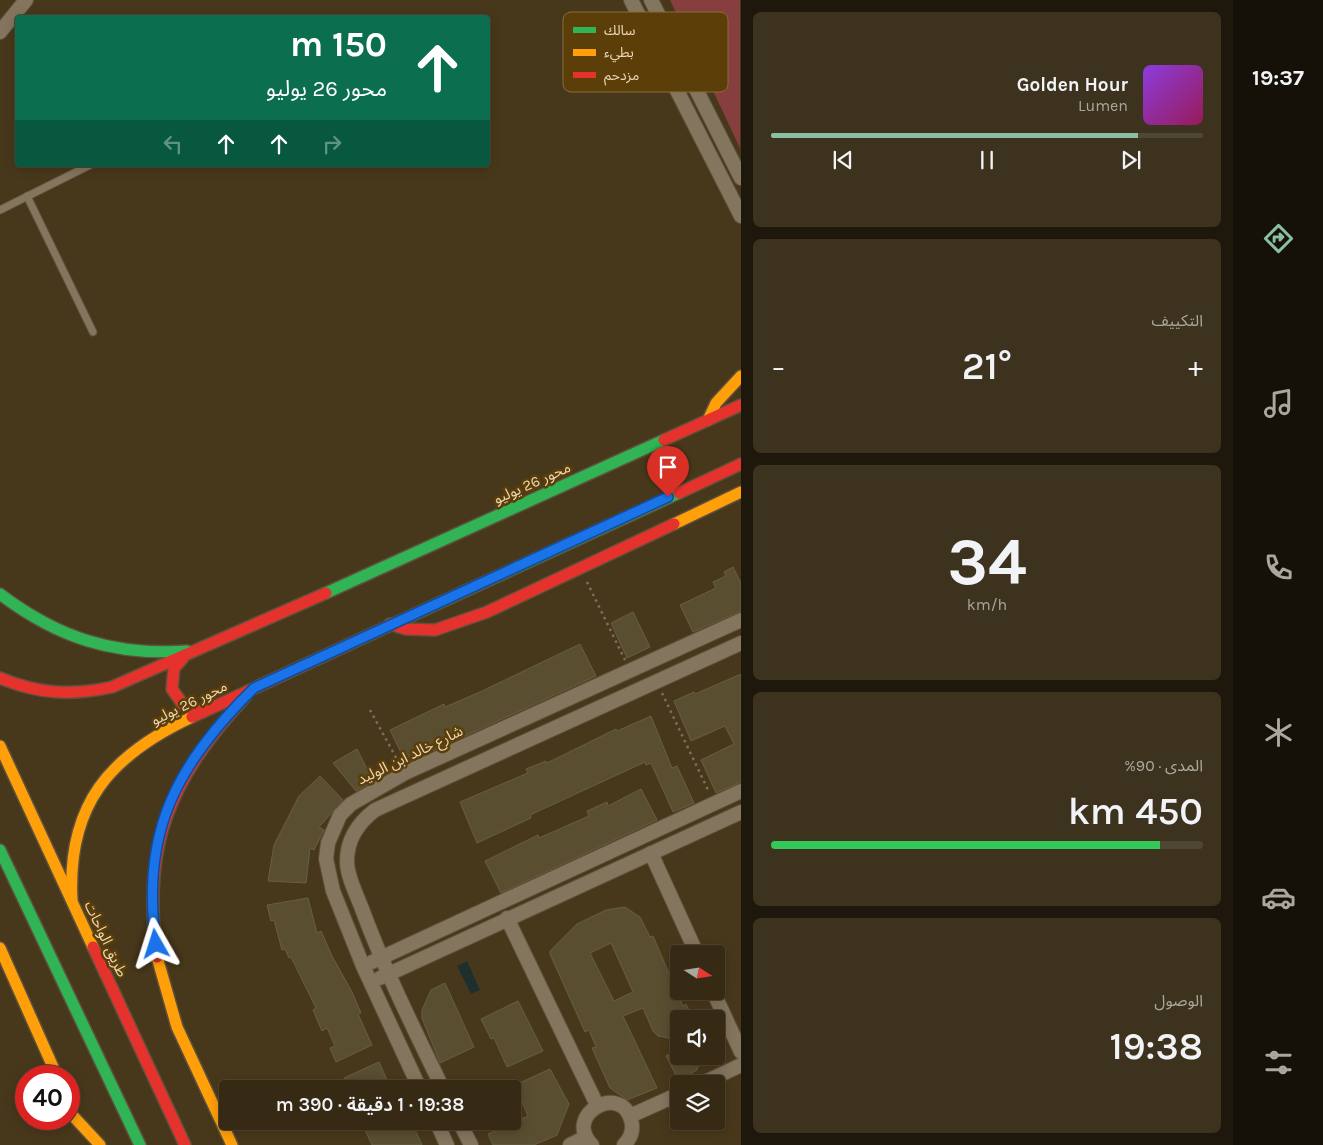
<!DOCTYPE html>
<html lang="ar">
<meta charset="utf-8">
<style>
body{margin:0;font-family:Karla,"Noto Sans Arabic",sans-serif;background:#3d321d;color:#f1f3f6;direction:rtl;height:100vh;display:flex;flex-direction:column;font-size:19px;white-space:nowrap}
*{box-sizing:border-box;margin:0}
p{font-size:16px;color:#aaa7a0}
.icon{flex:none;width:28px;height:28px;fill:none;stroke:currentColor;stroke-width:2;stroke-linecap:round;stroke-linejoin:round}
.map{position:relative;flex:1;overflow:hidden;direction:ltr}
.panel{display:flex;flex-direction:column;gap:12px;padding:12px;background:#1e170b;width:492px}
.panel>*{flex:none}
.banner{position:absolute;left:15px;top:15px;width:475px;height:152px;border-radius:5px;box-shadow:0 2px 12px #0003,0 0 0 1px #504634;direction:rtl;background:#0b6e4f;color:#fff;overflow:hidden}
.needle{width:32px;rotate:102deg}
.controls{position:absolute;left:670px;top:945px;display:grid;gap:10px}
.controls a{display:grid;place-items:center;width:55px;height:55px;border-radius:5px;background:#362a14;box-shadow:0 2px 12px #0003,0 0 0 1px #504634;font-size:25px}
.speed{position:absolute;left:15px;top:1065px;display:flex;gap:10px;font-size:25px;font-weight:700;text-align:center}
.speed>*{display:grid;place-content:center;width:65px;height:65px;border-radius:50%;background:#362a14;box-shadow:0 2px 12px #0003,0 0 0 1px #504634;line-height:1}
.speed .limit{border:8px solid #d22;background:#fff;color:#111}
.pin{position:absolute;display:grid;place-items:center;width:42px;height:42px;color:#fff;margin:-51px -21px;border-radius:50% 50% 50% 0;rotate:-45deg;box-shadow:0 0 5px #0007}
.pin .icon{rotate:45deg}
.me{position:absolute;width:55px;margin:-28px;rotate:354deg;stroke-linejoin:round;filter:drop-shadow(0 0 4px #0008)}
.turn{display:flex;align-items:center;gap:18px;height:105px;padding:0 20px;font-size:22px}
.turn .icon{width:65px;height:65px;stroke-width:2.5}
.turn b{display:block;font-size:35px;line-height:42px}
.lanes{display:flex;align-items:center;height:48px;padding:0 20px;background:#0003;justify-content:center;gap:25px;direction:ltr}
.lanes .off{opacity:.35}
.big{font-size:38px;font-weight:600;line-height:1.1}
.panel .tile{flex:1;display:flex;flex-direction:column;justify-content:center;gap:8px;min-width:0;padding:0 18px;border-radius:8px;background:#3d321d}
.panel .dial{align-items:center;gap:0}
.dial b{font-size:65px;line-height:1}
.song{display:flex;align-items:center;gap:15px}
.cover{width:60px;height:60px;border-radius:8px;background:linear-gradient(135deg,hsl(270 70% 55%),hsl(330 70% 35%))}
.played{height:5px;border-radius:2px;background:linear-gradient(90deg,#8abfa5 85%,#504634 85%)}
.keys{display:flex;justify-content:space-around;direction:ltr}
.heat{display:flex;justify-content:space-between;align-items:center;font-size:28px;direction:ltr}
.charge{height:8px;border-radius:4px;background:linear-gradient(90deg,#34c759 90%,#504634 0)}
.trip{position:absolute;left:219px;top:1080px;width:302px;height:50px;border-radius:5px;background:#362a14;box-shadow:0 2px 12px #0003,0 0 0 1px #504634;font-weight:600;line-height:50px;text-align:center;direction:rtl}
main{display:flex;flex:1;min-height:0}
.dock{display:flex;flex-direction:column;width:90px;justify-content:space-around;align-items:center;background:#161108;color:#aaa7a0}
.dock .icon{width:35px;height:35px}
.dock .active{color:#8abfa5}
.dock b{font-size:22px;color:#f1f3f6}
.map>svg:first-child{display:block}
.green{fill:#873e3f}
.water{fill:#1e302d}
.building{fill:#594e30;stroke:#695e43;fill-rule:evenodd}
.lines{fill:none;stroke-linecap:round;stroke-linejoin:round}
.lane-casing{stroke:#5e513b;stroke-width:9}
.street-casing{stroke:#5e513b;stroke-width:16}
.fast-casing{stroke:#5e513b;stroke-width:14}
.slow-casing{stroke:#5e513b;stroke-width:14}
.jam-casing{stroke:#5e513b;stroke-width:14}
.path{stroke:#7c6f59;stroke-width:2.5;stroke-dasharray:2.5 4;stroke-linecap:butt}
.lane{stroke:#84755e;stroke-width:7}
.street{stroke:#84755e;stroke-width:14}
.fast{stroke:#30b455;stroke-width:11}
.slow{stroke:#ff9f0a;stroke-width:11}
.jam{stroke:#e5322d;stroke-width:11}
.route-casing{stroke:#114b97;stroke-width:12}
.route{stroke:#1a73e8;stroke-width:9}
.labels{text-anchor:middle;stroke-width:5;stroke-linejoin:round;paint-order:stroke}
.street-label{font-size:15px;fill:#ebd6b6;stroke:#5b3e08}
.key{fill:#5b3e08;stroke:#866c3c;stroke-width:1}
.key-label{font-size:14px;fill:#ebd6b6}
</style>
<main>
<nav class="dock">
<b>19:37</b>
<svg class="icon active" aria-label="directions" viewBox="0 0 24 24"><path d="M12 3l9 9-9 9-9-9zM9 14v-3h6M13 9l2 2-2 2"/></svg>
<svg class="icon" aria-label="music" viewBox="0 0 24 24"><path d="M9 18V5l10-2v13"/><circle cx="6" cy="18" r="3"/><circle cx="16" cy="16" r="3"/></svg>
<svg class="icon" aria-label="phone" viewBox="0 0 24 24"><path d="M5 4h4l2 5-3 2q2 4 5 5l2-3 5 2v4C11 20 4 13 5 4z"/></svg>
<svg class="icon" aria-label="climate" viewBox="0 0 24 24"><path d="M12 3v18M4 7l16 10M4 17L20 7"/></svg>
<svg class="icon" aria-label="car" viewBox="0 0 24 24"><path d="M5 17H2v-5l4-1 3-4h7l3 4 3 1v5h-3M9 17h6M6 11h13"/><circle cx="7" cy="17" r="2"/><circle cx="17" cy="17" r="2"/></svg>
<svg class="icon" aria-label="filters" viewBox="0 0 24 24"><path d="M4 7h16M4 17h16"/><circle cx="9" cy="7" r="2"/><circle cx="15" cy="17" r="2"/></svg>
</nav>
<section class="panel">
<div class="tile">
<div class="song"><i class="cover"></i><div><b>Golden Hour</b><p>Lumen</p></div></div>
<div class="played"></div>
<div class="keys"><svg class="icon" aria-label="previous" viewBox="0 0 24 24"><path d="M18 5L8 12l10 7zM5 5v14"/></svg><svg class="icon" aria-label="pause" viewBox="0 0 24 24"><path d="M8 5v14M16 5v14"/></svg><svg class="icon" aria-label="next" viewBox="0 0 24 24"><path d="M6 5l10 7-10 7zM19 5v14"/></svg></div>
</div>
<div class="tile"><p>التكييف</p>
<div class="heat"><a>−</a><b class="big">21°</b><a>+</a></div>
</div>
<div class="tile dial"><b>34</b><p>km/h</p></div>
<div class="tile"><p>المدى · 90%</p><b class="big">450 km</b><div class="charge"></div></div>
<div class="tile"><p>الوصول</p><b class="big">19:38</b></div>
</section>
<div class="map">
<svg width="741" height="1145" viewBox="0 0 741 1145">
<rect width="100%" height="100%" fill="#48381b"/>
<!-- green -->
<polygon class="green" points="670,0 740,0 740,148"/>
<!-- water -->
<polygon class="water" points="467,961 480,990 471,994 457,966"/>
<!-- building -->
<g class="building">
<polygon points="733,567 741,583 741,611 693,632 680,605 716,588 713,582 726,576 724,572"/>
<polygon points="633,612 650,647 627,658 611,623"/>
<polygon points="580,644 596,676 406,763 390,730 444,704 445,707 480,692"/>
<polygon points="741,674 741,782 716,793 701,760 734,744 725,726 691,741 674,701 694,692 695,694"/>
<polygon points="651,716 672,768 677,766 694,803 673,812 651,763 646,765 645,762 530,815 531,818 477,843 460,802 528,773 526,769 546,761 547,763 616,729 617,731"/>
<polygon points="357,749 373,781 356,791 333,763"/>
<polygon points="320,776 343,800 319,827 324,830 314,850 310,848 306,883 268,881 274,845 299,796"/>
<polygon points="641,789 657,820 501,893 485,861 538,835 539,838 589,816 587,811 607,802 608,806"/>
<polygon points="308,898 317,933 321,931 332,956 352,992 361,1013 358,1014 372,1045 336,1062 330,1048 335,1046 327,1028 322,1031 313,1010 316,1008 291,957 289,958 285,949 282,950 274,920 271,921 267,905"/>
<path d="M625,907L640,917L650,937L653,936L683,1006L686,1004L693,1019H679V1040L658,1036L653,1031L643,1008L623,1016L657,1088L627,1100L610,1088L592,1048L596,1047L589,1030L585,1032L550,954V951L577,924L606,910ZM611,943L633,992L614,1001L590,953Z"/>
<polygon points="445,983 474,1047 440,1063 422,1018 422,1010 431,990"/>
<polygon points="518,1001 543,1051 507,1067 494,1038 491,1039 481,1019"/>
<polygon points="679,1050 679,1056 702,1056 697,1070 679,1081 666,1056"/>
<polygon points="379,1062 387,1080 367,1089 348,1089 344,1078"/>
<polygon points="550,1069 569,1104 557,1135 534,1145 493,1145 488,1134 528,1116 515,1085"/>
<polygon points="383,1121 411,1121 422,1145 372,1145 365,1130"/>
</g>
<g class="lines">
<!-- lane casing -->
<g class="lane-casing">
<g id="lane">
<polyline points="27,196 93,332"/>
<polyline points="0,210 90,165"/>
</g>
</g>
<!-- street casing -->
<g class="street-casing">
<g id="street">
<polyline points="631,0 741,216"/>
<polyline points="651,0 741,178"/>
<polyline points="0,32 26,0"/>
<polyline points="651,853 697,954"/>
<polyline points="507,918 597,1105"/>
<polyline points="372,962 741,791"/>
<polyline points="380,978 741,812"/>
<polyline points="713,991 741,1052"/>
<polyline points="701,1084 741,1065"/>
<polyline points="420,1089 363,966 333,891 326,859 328,843 340,815 351,804 405,773 741,620"/>
<path d="M443,1089C414,1029 385,971 362,909C357,895 347,877 347,861C347,840 358,823 375,810L741,643"/>
<polyline points="630,1116 679,1094"/>
<polyline points="436,1121 447,1145"/>
<polyline points="459,1121 471,1145"/>
<polyline points="570,1145 586,1137"/>
<path d="M592,1145C562,1115 621,1082 631,1120C634,1130 631,1138 624,1145"/>
</g>
</g>
<!-- fast casing -->
<g class="fast-casing">
<g id="fast">
<polyline points="326,593 664,440"/>
<path d="M0,594C58,638 114,656 187,651"/>
<polyline points="378,631 679,493"/>
<polyline points="0,850 140,1145"/>
</g>
</g>
<!-- slow casing -->
<g class="slow-casing">
<g id="slow">
<polyline points="708,420 716,403 741,376"/>
<polyline points="674,524 741,492"/>
<polyline points="0,746 93,947"/>
<path d="M72,900C67,805 109,756 192,717"/>
<polyline points="0,948 57,1076"/>
<polyline points="157,957 177,1027 232,1145"/>
<polyline points="74,1117 100,1145"/>
</g>
</g>
<!-- jam casing -->
<g class="jam-casing">
<g id="jam">
<polyline points="664,440 741,405"/>
<polyline points="679,493 741,464"/>
<polyline points="390,624 406,629 435,630 487,612 674,524"/>
<polyline points="183,658 174,668 172,689 184,706 203,712"/>
<path d="M0,678C38,694 72,696 112,687L326,593"/>
<polyline points="192,717 378,631"/>
<polyline points="93,947 185,1145"/>
<path d="M157,957C141,845 170,779 245,697"/>
</g>
</g>
<!-- path -->
<g class="path">
<polyline points="587,582 625,660"/>
<polyline points="662,693 709,792"/>
<polyline points="370,710 399,763"/>
</g>
<!-- lane -->
<use href="#lane" class="lane"/>
<!-- street -->
<use href="#street" class="street"/>
<!-- fast -->
<use href="#fast" class="fast"/>
<!-- slow -->
<use href="#slow" class="slow"/>
<!-- jam -->
<use href="#jam" class="jam"/>
</g>
<g class="lines">
<!-- route casing -->
<g class="route-casing">
<path id="route" d="M156,944C140,833 176,765 254,688L668,497"/>
</g>
<!-- route -->
<use href="#route" class="route"/>
</g>
<g class="labels">
<!-- street labels -->
<g class="street-label">
<text transform="translate(532 483) rotate(-24)" y="5">محور 26 يوليو</text>
<text transform="translate(189 703) rotate(-26)" y="5">محور 26 يوليو</text>
<text transform="translate(410 755) rotate(-26)" y="5">شارع خالد ابن الوليد</text>
<text transform="translate(106 939) rotate(65)" y="5">طريق الواحات</text>
</g>
</g>
<!-- legend -->
<rect x="563" y="12" width="165" height="80" rx="8" class="key"/>
<rect x="573" y="27" width="23" height="6" fill="#30b455"/>
<rect x="573" y="49" width="23" height="7" fill="#ff9f0a"/>
<rect x="573" y="72" width="23" height="6" fill="#e5322d"/>
<g class="key-label">
<text x="604" y="35">سالك</text>
<text x="604" y="57">بطيء</text>
<text x="604" y="80">مزدحم</text>
</g>
</svg>
<div class="controls">
<a><svg class="needle" viewBox="-14 -14 28 28"><path d="M0-13l5 13h-10z" fill="#e53935"/><path d="M0 13l5-13h-10z" fill="#aaa7a0"/></svg></a>
<a><svg class="icon" aria-label="sound" viewBox="0 0 24 24"><path d="M4 9h4l5-4v14l-5-4H4zM17 9q2 3 0 6"/></svg></a>
<a><svg class="icon" aria-label="layers" viewBox="0 0 24 24"><path d="M12 4l9 5-9 5-9-5zM3 14l9 5 9-5"/></svg></a>
</div>
<div class="speed"><div class="limit">40</div></div>
<div class="pin" style="left:668px;top:497px;background:#d93025"><svg class="icon" aria-label="arrive" viewBox="0 0 24 24"><path d="M6 21V4h12l-3 4 3 4H6"/></svg></div>
<svg class="me" style="left:156px;top:944px" viewBox="-20 -20 40 40"><path d="M0-17L14 15 0 8-14 15z" fill="#1a73e8" stroke="#fff" stroke-width="4"/></svg>
<div class="trip">19:38 · 1 دقيقة · 390 m</div>
<div class="banner">
<div class="turn"><svg class="icon" aria-label="ahead" viewBox="0 0 24 24"><path d="M12 20V5M6 11l6-6 6 6"/></svg><div><b>150 m</b>محور 26 يوليو</div></div>
<div class="lanes"><svg class="icon off" aria-label="left" viewBox="0 0 24 24"><path d="M17 20v-9H6M10 6l-5 5 5 5"/></svg><svg class="icon" aria-label="ahead" viewBox="0 0 24 24"><path d="M12 20V5M6 11l6-6 6 6"/></svg><svg class="icon" aria-label="ahead" viewBox="0 0 24 24"><path d="M12 20V5M6 11l6-6 6 6"/></svg><svg class="icon off" aria-label="right" viewBox="0 0 24 24"><path d="M7 20v-9h11M14 6l5 5-5 5"/></svg></div>
</div>
</div>
</main>
